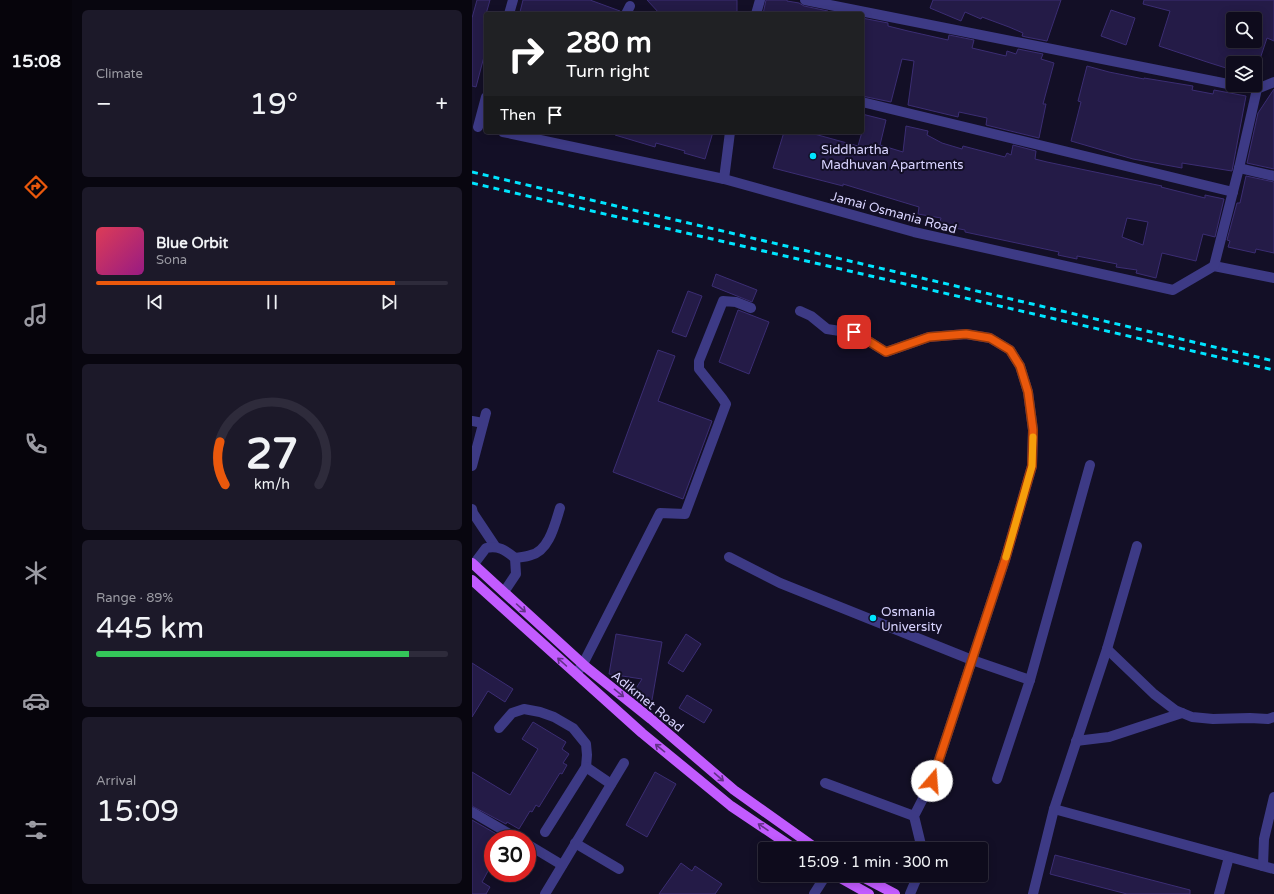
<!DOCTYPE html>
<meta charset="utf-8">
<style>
body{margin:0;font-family:"Varela Round",sans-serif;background:#1c1929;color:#f1f3f6;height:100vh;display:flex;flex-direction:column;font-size:15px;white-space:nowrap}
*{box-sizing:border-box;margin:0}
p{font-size:13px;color:#9b9ba3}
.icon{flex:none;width:22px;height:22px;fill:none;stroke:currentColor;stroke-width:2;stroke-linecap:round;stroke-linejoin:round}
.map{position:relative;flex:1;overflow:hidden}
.panel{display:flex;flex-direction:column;gap:10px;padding:10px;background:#08060f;width:400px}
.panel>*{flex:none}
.hud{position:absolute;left:12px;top:12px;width:380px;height:122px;border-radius:4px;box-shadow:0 2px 10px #0003,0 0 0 1px #2e2b3b;background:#202124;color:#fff;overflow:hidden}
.tools{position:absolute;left:754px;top:12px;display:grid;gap:8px}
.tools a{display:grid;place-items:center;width:36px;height:36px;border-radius:4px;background:#0e0b1c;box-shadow:0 2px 10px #0003,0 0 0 1px #2e2b3b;font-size:20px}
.speed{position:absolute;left:12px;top:830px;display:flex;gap:8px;font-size:20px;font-weight:700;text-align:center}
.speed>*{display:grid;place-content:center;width:52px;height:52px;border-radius:50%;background:#0e0b1c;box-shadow:0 2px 10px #0003,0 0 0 1px #2e2b3b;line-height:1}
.speed .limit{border:6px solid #d22;background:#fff;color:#111}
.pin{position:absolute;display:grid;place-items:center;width:34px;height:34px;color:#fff;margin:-17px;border-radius:8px;box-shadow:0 2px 6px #0006}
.me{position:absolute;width:44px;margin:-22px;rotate:18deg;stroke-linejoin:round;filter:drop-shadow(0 0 3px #0008)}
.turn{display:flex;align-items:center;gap:14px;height:84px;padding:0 16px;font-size:18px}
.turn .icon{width:52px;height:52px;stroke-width:2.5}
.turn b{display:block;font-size:28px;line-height:34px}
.then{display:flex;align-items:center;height:38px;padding:0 16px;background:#0003;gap:8px;font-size:15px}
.big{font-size:30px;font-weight:600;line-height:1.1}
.panel .tile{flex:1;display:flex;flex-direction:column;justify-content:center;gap:6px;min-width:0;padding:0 14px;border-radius:6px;background:#1c1929}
.panel .dial{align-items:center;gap:0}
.dial svg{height:104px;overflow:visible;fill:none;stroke:#2e2b3b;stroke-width:7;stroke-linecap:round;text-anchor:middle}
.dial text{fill:#f1f3f6;stroke:none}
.song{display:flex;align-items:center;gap:12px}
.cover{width:48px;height:48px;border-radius:6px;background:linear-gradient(135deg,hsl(350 70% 55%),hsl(310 70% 35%))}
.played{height:4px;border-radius:2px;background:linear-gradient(90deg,#ea580c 85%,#2e2b3b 85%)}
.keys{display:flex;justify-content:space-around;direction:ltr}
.heat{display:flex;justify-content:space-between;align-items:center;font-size:22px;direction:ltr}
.charge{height:6px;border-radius:3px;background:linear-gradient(90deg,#34c759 89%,#2e2b3b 0)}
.trip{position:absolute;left:286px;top:842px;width:230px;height:40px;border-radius:4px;background:#0e0b1c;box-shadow:0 2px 10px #0003,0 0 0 1px #2e2b3b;font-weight:600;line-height:40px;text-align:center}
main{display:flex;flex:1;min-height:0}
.tabs{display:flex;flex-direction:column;width:72px;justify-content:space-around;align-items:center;background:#06040b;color:#9b9ba3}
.tabs .icon{width:28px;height:28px}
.tabs .active{color:#ea580c}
.tabs b{font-size:18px;color:#f1f3f6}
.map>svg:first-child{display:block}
.building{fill:#241b47;stroke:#3b2d73;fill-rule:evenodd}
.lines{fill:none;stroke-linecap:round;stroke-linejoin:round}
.minor{stroke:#3d3a85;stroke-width:10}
.major{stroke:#c25bff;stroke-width:10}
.rail{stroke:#00e5ff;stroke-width:3;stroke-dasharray:6 5;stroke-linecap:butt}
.oneway{stroke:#623188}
.route-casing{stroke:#983908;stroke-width:10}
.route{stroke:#ea580c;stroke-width:7}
.slow{stroke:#f59e0b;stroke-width:7}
.poi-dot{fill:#00e5ff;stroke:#130f26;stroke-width:1.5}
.labels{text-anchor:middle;stroke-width:4;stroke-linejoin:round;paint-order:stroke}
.poi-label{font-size:13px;fill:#d9d4ff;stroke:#130f26;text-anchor:start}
.street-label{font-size:13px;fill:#d9d4ff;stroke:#130f26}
</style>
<main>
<nav class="tabs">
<b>15:08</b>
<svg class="icon active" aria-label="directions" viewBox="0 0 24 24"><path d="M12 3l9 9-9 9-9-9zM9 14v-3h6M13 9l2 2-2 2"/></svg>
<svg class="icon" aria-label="music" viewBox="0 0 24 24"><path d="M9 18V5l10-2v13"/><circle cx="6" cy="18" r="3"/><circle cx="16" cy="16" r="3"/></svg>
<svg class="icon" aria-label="phone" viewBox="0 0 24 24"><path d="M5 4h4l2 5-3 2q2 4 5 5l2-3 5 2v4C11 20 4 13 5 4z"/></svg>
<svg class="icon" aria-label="climate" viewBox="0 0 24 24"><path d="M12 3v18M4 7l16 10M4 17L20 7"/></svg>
<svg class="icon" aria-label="car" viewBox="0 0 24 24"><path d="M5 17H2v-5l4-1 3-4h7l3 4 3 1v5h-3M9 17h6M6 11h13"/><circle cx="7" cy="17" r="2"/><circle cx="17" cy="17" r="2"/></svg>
<svg class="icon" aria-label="filters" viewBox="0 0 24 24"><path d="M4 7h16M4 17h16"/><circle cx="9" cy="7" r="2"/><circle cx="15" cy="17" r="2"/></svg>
</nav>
<section class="panel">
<div class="tile"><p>Climate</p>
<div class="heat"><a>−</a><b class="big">19°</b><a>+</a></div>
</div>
<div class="tile">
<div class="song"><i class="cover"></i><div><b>Blue Orbit</b><p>Sona</p></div></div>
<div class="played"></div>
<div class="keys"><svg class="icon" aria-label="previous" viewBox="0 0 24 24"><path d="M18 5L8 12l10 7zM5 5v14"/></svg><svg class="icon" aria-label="pause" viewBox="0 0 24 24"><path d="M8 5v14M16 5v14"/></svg><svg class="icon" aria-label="next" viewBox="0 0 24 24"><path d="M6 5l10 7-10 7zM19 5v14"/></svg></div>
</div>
<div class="tile dial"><svg viewBox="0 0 100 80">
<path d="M14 69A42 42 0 1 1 86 69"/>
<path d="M14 69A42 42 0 0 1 10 36" stroke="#ea580c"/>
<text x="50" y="56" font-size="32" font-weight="700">27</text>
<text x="50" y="72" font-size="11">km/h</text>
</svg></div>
<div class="tile"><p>Range · 89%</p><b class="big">445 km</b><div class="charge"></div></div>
<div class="tile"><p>Arrival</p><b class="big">15:09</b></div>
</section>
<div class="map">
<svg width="802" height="894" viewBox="0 0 802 894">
<rect width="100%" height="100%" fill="#130f26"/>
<!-- building -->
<g class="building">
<polygon points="5,0 18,0 14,14 14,49 4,87 0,86 0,18"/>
<polygon points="51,0 118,0 148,11 148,14 58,14 48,12"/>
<polygon points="175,0 265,0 265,14 188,14"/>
<polygon points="294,0 315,0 315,1 327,3 332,6 356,11 356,14 291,14"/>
<polygon points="461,0 589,0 575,41 554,37 550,36 551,33 537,27 510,17 509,19 493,12 489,21 458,8"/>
<path d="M672,0H802V41L795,38L785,68H783V63H761V67L755,65L754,68L735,62L687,46L698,11L671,4ZM761,19H783V41H761Z"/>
<polygon points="639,10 663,18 654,45 629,36"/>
<polygon points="390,18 416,23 416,26 436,31 476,40 477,35 502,40 500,48 534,56 535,51 544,54 546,49 571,54 569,59 582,63 571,104 574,104 567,138 514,125 515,118 487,112 486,117 436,105 442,61 430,59 419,102 390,96"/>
<polygon points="615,66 637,72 672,79 672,78 721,86 720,90 741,94 742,90 774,96 760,171 710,163 710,168 661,159 599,141 609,102 606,101"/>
<polygon points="802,89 802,169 775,163 786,113"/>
<path d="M390,114L414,120L408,145L431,152L434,126L456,131L455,135L470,143L490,149L491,146L533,157L535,153L539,155L541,145L564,151L563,159L575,162L690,186L689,187L733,198V195L752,199L743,237L731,234L724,261L690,253L684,278L664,273L665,270L644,267L645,264L605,256V259L586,255L587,252L493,232V230L467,225L469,218L446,214L447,207L371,184V186L301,168L312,132H335L386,146L390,132ZM655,218L676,222L671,245L650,237Z"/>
<polygon points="144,132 241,132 233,159 212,153 213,151 184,143 183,147 143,135"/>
<polygon points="774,176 802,182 802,253 784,249 783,253 756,247 758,241 755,240 765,203 768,203"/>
<polygon points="244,274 285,290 280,302 240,286"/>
<polygon points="216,291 230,296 214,337 200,332"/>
<polygon points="266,310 297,322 277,374 247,362"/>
<polygon points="186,350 203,356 186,401 240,421 211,499 141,472"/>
<polygon points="144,634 190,642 180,700 163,690 170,679 137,674"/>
<polygon points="214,634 229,644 211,672 196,663"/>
<polygon points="0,663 41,689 33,702 16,691 0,717"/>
<polygon points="215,695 240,710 232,723 207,708"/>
<polygon points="61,722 94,742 90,749 97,754 91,763 95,765 90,774 88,773 67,807 64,805 60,812 58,811 47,829 35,822 34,824 0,806 0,772 38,795 66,749 50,739"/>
<polygon points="183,772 204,784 175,837 154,825"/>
<polygon points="0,820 28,836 26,839 21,839 21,862 10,882 18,887 14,894 0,894"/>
<polygon points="583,855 718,890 718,894 655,894 578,874"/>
<polygon points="209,863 220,871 223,866 250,884 243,894 187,894"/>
</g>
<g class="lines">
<!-- minor -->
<g class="minor">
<polyline points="333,0 761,85"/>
<polyline points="37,14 41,0"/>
<polyline points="154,14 158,6"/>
<polyline points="284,14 288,0"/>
<polyline points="763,85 785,89"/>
<polyline points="390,102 761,192"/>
<polyline points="6,127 14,97"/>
<polyline points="31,132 252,179 442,232 701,290 742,266 802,278"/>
<polyline points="767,168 802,176"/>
<polyline points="252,179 258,132"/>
<polyline points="742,266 767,168 785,89 802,82"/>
<polyline points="328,311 339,316 355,329 368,331 375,330 382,332 414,352 457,337 494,334 518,338 538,350 548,366 556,392 561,430 560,466 533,560 460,781 442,816 450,849"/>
<polyline points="0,421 11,423"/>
<polyline points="0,466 14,413"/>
<polyline points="0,509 1,513 23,546"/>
<polyline points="257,557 308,583 500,660 558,680"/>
<path d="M43,558C48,557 54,557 59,555C77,551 83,524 88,508"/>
<path d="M2,564L14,548C26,545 33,550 43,558L44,574L32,592"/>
<polyline points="635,649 682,694 703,710 720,717 741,719 778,718 796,719 802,717"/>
<polyline points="106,671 111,664 188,513 213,514 254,404 250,398 227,369 227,361 251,301 264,302 279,308"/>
<polyline points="27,728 40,713 52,709 68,712 82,717 101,728 114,744 115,755 114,767 73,832"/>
<polyline points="604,741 637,737 710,713"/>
<polyline points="114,767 139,784"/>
<polyline points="525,779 558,680 618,465"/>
<polyline points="353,783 442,816"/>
<polyline points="582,809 802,869"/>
<polyline points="0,812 46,839"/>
<polyline points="103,843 147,869"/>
<polyline points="55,844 90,865"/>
<polyline points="791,866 792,839 802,797"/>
<polyline points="73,894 152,763"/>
<polyline points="342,894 354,875"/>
<polyline points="438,894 446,875"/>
<polyline points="561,894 582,809 635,649 665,546"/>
<polyline points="747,894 757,857"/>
</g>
<!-- major -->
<g class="major">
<polyline points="0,563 114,667 179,719 262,790 345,849"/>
<polyline points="0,580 170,733 259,806 323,849"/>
<polyline points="363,875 397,894"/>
<polyline points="387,875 423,894"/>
</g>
<!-- rail -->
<g class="rail">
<polyline points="0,172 802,361"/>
<polyline points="0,183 802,370"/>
</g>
</g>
<!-- one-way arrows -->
<defs><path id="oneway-shaft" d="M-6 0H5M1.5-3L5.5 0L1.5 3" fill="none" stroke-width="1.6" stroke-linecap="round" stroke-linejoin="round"/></defs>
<g class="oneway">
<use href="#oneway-shaft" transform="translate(49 608) rotate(42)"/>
<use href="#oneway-shaft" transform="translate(90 662) rotate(-138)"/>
<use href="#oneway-shaft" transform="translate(147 693) rotate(39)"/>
<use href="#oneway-shaft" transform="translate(188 748) rotate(-141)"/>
<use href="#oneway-shaft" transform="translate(247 777) rotate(41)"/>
<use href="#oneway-shaft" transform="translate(291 827) rotate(-146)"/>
</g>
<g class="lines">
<!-- route casing -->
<g class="route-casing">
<polyline id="route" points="382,332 414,352 457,337 494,334 518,338 538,350 548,366 556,392 561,430 560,466 533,560 460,781"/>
</g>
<!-- route -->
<use href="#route" class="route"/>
<!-- slow -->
<polyline class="slow" points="534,557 560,466 561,437"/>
</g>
<!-- markers -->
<g class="poi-dot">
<circle cx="341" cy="156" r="4"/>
<circle cx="401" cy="618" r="4"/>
</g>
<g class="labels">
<!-- poi labels -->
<g class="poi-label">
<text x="349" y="154">Siddhartha<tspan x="349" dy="15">Madhuvan Apartments</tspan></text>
<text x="409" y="616">Osmania<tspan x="409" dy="15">University</tspan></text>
</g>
<!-- street labels -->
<g class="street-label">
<text transform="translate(422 212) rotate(15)" y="5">Jamai Osmania Road</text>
<text transform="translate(176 701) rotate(39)" y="5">Adikmet Road</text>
</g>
</g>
</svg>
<div class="tools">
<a><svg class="icon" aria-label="search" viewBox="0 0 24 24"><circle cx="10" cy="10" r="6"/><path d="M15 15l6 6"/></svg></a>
<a><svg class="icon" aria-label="layers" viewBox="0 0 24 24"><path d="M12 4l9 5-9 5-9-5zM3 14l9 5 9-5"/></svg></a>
</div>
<div class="speed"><div class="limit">30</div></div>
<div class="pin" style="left:382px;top:332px;background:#d93025"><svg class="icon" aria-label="arrive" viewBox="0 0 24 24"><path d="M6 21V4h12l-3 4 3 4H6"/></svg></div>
<svg class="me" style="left:460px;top:781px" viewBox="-20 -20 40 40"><circle r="19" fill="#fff"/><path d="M0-13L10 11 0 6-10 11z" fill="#ea580c"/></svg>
<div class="trip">15:09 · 1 min · 300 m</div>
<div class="hud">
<div class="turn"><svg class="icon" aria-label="right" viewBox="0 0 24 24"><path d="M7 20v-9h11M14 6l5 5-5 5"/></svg><div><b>280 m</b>Turn right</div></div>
<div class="then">Then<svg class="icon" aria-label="arrive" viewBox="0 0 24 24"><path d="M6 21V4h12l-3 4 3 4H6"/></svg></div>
</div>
</div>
</main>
